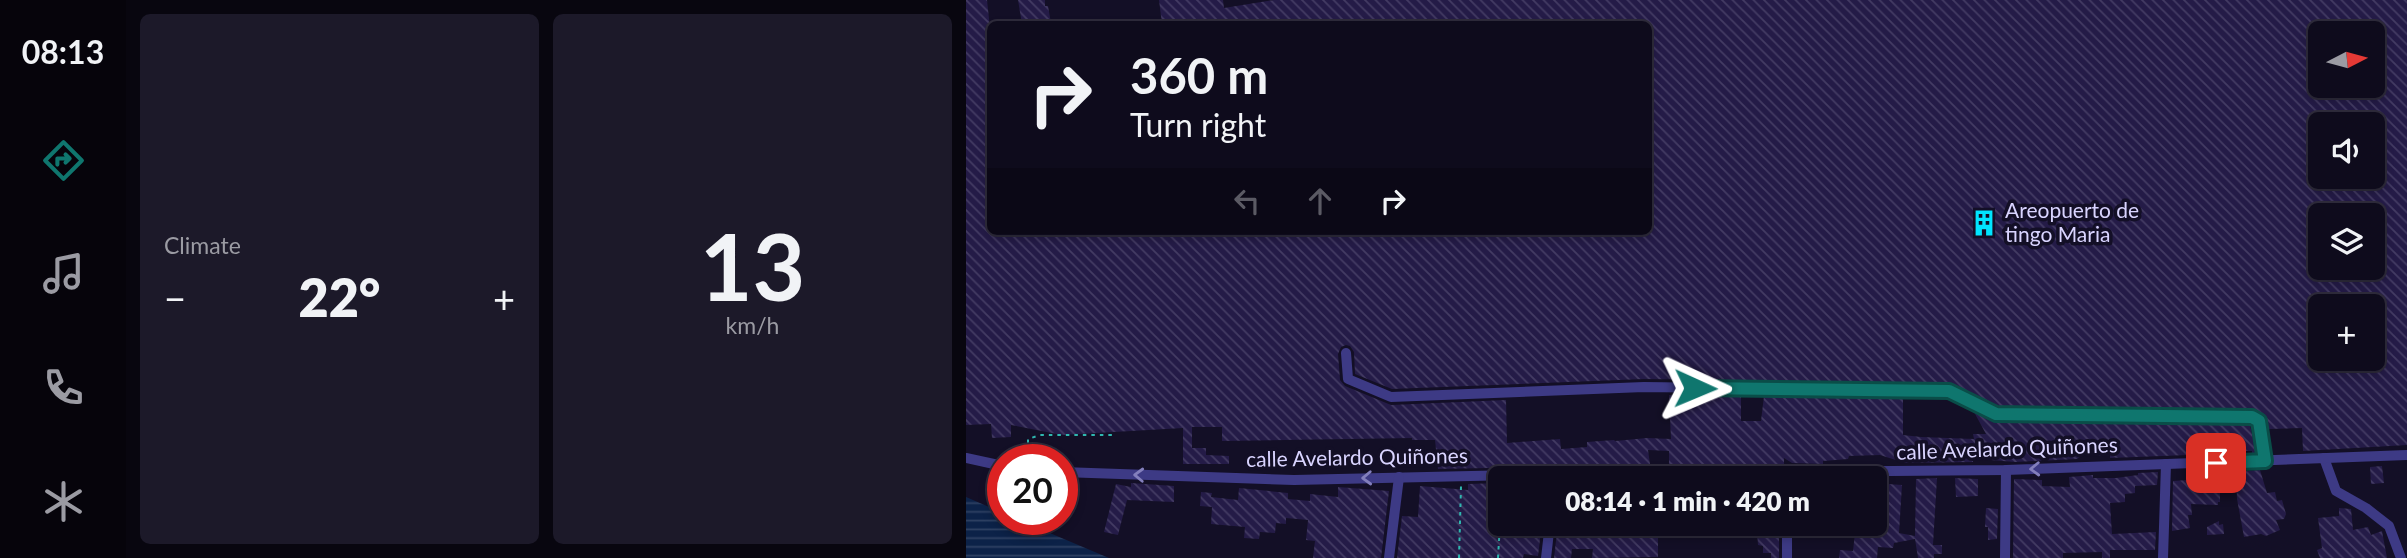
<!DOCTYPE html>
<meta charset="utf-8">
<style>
body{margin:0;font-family:Lato,sans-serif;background:#1c1929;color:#f1f3f6;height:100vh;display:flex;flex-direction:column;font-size:26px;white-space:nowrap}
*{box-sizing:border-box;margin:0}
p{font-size:23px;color:#9b9ba3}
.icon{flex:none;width:38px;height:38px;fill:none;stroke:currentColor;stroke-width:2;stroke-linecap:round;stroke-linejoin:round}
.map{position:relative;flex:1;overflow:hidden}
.side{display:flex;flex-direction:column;gap:14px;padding:14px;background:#08060f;width:840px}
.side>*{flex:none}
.guide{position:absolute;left:21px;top:21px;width:665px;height:214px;border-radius:10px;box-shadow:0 4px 10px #0003,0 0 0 2px #2e2b3b;background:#0e0b1c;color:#f1f3f6;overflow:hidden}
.needle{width:46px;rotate:84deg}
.tools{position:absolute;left:1342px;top:21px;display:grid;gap:14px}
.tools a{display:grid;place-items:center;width:77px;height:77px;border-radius:10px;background:#0e0b1c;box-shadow:0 4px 10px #0003,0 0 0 2px #2e2b3b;font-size:35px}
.speed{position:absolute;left:21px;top:444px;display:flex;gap:14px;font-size:35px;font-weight:700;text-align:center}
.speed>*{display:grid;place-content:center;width:91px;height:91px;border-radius:50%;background:#0e0b1c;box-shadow:0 4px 10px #0003,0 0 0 2px #2e2b3b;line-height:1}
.speed .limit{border:10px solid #d22;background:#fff;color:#111}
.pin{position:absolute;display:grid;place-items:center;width:60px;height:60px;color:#fff;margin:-30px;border-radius:14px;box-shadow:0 4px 10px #0006}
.me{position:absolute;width:77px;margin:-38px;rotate:91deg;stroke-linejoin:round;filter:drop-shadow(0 0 5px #0008)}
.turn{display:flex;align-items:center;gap:24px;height:147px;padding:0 28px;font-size:32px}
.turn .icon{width:91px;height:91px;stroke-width:2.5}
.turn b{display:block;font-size:49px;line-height:60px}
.lanes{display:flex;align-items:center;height:66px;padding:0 28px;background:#0003;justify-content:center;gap:35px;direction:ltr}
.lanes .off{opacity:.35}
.big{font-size:52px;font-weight:800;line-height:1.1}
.side .tile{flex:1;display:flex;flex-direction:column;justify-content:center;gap:10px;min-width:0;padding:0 24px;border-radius:10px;background:#1c1929}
.side .dial{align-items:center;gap:0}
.dial b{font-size:91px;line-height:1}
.heat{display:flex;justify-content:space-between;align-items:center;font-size:38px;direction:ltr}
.side .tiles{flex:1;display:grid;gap:14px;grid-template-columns:repeat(2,1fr)}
.trip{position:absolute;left:522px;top:466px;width:399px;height:70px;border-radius:10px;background:#0e0b1c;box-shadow:0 4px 10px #0003,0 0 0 2px #2e2b3b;font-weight:800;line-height:70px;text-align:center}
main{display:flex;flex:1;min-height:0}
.dock{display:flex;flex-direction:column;width:126px;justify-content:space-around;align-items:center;background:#06040b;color:#9b9ba3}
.dock .icon{width:49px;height:49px}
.dock .current{color:#0f766e}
.dock b{font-size:32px;color:#f1f3f6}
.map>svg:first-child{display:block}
.water{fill:url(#water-rules)}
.building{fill:url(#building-back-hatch);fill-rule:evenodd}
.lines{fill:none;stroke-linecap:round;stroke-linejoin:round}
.path{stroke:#2fb8b0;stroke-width:2;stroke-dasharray:3.5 5;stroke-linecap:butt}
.minor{stroke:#3d3a85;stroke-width:10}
.oneway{stroke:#837fbc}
.route-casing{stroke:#0a4d48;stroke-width:18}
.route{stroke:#0f766e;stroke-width:12}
.labels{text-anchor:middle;stroke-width:7;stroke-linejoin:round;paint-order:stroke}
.poi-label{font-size:21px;fill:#d9d4ff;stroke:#130f26;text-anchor:start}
.street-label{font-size:21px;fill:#d9d4ff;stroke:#130f26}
</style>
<main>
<nav class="dock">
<b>08:13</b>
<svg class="icon current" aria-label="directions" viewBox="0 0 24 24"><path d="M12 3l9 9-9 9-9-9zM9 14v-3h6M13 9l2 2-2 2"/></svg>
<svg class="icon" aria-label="music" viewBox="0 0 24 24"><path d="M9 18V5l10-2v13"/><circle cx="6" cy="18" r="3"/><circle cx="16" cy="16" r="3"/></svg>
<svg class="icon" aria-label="phone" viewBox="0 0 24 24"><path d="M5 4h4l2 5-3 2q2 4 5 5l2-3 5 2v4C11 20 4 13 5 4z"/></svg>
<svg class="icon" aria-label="climate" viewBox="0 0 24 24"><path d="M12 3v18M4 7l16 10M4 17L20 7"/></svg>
</nav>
<section class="side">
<div class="tiles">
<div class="tile"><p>Climate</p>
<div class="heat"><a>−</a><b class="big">22°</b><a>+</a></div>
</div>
<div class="tile dial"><b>13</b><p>km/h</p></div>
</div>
</section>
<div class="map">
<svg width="1441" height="558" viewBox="0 0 1441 558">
<defs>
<pattern id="water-rules" width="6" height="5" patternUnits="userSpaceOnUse" patternTransform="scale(1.75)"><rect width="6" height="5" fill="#0c2248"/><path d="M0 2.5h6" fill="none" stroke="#2f4163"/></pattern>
<pattern id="building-back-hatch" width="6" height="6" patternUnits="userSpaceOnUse" patternTransform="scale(1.75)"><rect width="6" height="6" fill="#241b47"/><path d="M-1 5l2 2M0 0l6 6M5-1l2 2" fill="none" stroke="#433b63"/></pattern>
</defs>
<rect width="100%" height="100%" fill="#130f26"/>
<!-- water -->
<polygon class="water" points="0,497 37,513 37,520 53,520 143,558 0,558"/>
<!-- building -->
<g class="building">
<path d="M0,0H21L24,28V231H682V24H196L193,0H257L258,8L308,0H1441V445L1337,451L1336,428L1302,429L1299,416L1287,409L1032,406L983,383L678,379L426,389L389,374L388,352L384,346L380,345L375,347L372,354L374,380L379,386L425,405L540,400L541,443L594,439L595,449L621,447V442L648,440L649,441L681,438L705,439L703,395L775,396V421H795L798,396L937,398V435L955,437L1008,439L1007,434H1020L1008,412L1030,422L1284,425L1290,453H1286V451H1269V454H1262L1259,441H1254V452L1248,454L1144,458V455L1128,456L1127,448L1111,459L1049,462L1025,460V447L1007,448V462L939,463L914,455L883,456L882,459L857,461V464L826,463L818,458V464L703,465V451L682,450L684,464L671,465L472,469L469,440H446V438L256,441V427H226V448H240V455L263,456V464H217V428L96,435L45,425V437L26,438L25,424L0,425ZM1354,33H1407V86H1354ZM1354,124H1407V177H1354ZM1354,215H1407V268H1354ZM1354,306H1407V359H1354Z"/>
<polygon points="52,0 79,0 79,6 82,6 85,23 56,24"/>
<polygon points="1416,466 1418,483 1405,484 1404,467"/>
<polygon points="1294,470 1301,493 1309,492 1311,501 1316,500 1320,514 1318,519 1310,520 1314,530 1300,536 1295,534 1278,537 1271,499 1270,472"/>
<polygon points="1192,472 1191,485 1169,486 1169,493 1159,494 1159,502 1144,503 1146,534 1190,532 1189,550 1144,550 1144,558 1136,558 1136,552 1097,553 1097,558 1047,558 1048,479 1076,480 1076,486 1104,487 1103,477 1127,475 1127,478 1150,478 1172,475 1172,473"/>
<polygon points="971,478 967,545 976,545 976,554 968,554 968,558 952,558 949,539 928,543 927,548 912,547 911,558 873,558 874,550 887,551 889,533 869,532 870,523 908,523 908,483 936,485 933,533 949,536 950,479"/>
<polygon points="989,478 1012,479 1012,496 990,497"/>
<polygon points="1222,480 1223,485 1232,483 1232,485 1254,485 1254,502 1252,502 1252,505 1225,504 1226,515 1222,515 1224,528 1206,531 1207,481"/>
<polygon points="165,483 208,486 208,502 161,500 152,535 138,532 150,484 165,487"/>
<polygon points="534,483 534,523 576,523 572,556 558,554 557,558 431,558 436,516 452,517 454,486 502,490 502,484"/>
<polygon points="372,487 423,491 415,558 347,558 349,541 340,540 342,520 320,518 320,524 310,523 309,533 294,532 293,539 278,538 279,527 245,524 246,507 234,506 235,492 246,493 245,497 272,500 273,488 322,493 322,499 344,501 344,494 372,497"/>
<polygon points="1020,508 1032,509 1031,539 1022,540 1022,527 1019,527"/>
<polygon points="1373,508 1385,509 1387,530 1402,527 1405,535 1416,531 1421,558 1354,558 1351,550 1356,548 1352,518 1373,516"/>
<polygon points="1253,521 1253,525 1257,524 1258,534 1241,535 1241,527"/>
<polygon points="592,523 692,523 692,557 626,558 627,549 606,549 605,558 588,558"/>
<polygon points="722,523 762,523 762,534 722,529"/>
<polygon points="813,530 813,558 805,558 805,553 797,553 797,546 792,545 791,532"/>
</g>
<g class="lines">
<!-- path -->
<g class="path">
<polyline points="62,460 62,439 74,435 148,435"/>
<polyline points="493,558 495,486"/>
<polyline points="532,558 534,523"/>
</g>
<!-- minor -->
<g class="minor">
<polyline points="380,353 382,379 425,397 678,387 983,391 1030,414 1286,417 1293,421 1299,461"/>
<polyline points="0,458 37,466"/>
<polyline points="1358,458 1370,491 1400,508 1423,526 1435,558"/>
<polyline points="96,472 328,480 589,474 1040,470 1441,455"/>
<polyline points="423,558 433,477"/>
<polyline points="580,558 584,523"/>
<polyline points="821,558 821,523"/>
<polyline points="1039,558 1040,470"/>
<polyline points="1197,558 1200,464"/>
</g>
</g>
<!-- one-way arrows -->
<defs><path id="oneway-chevron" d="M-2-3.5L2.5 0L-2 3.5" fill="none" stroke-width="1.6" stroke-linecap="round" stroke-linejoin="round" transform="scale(1.75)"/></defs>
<g class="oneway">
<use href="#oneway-chevron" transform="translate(1069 469) rotate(178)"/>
<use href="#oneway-chevron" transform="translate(173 475) rotate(-178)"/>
<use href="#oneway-chevron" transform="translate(401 478) rotate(178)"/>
</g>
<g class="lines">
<!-- route casing -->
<g class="route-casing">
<polyline id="route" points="729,388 983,391 1030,414 1286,417 1293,421 1299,461 1250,463"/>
</g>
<!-- route -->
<use href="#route" class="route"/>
</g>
<!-- icons -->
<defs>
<g id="building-bare" transform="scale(2.1)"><path d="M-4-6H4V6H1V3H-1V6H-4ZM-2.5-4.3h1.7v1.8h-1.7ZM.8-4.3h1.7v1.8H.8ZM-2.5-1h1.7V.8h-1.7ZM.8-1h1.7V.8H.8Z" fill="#00e5ff" stroke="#130f26" stroke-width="2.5" paint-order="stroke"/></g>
</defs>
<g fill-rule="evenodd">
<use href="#building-bare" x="1018" y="223"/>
</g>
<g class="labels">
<!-- poi labels -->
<g class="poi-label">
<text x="1039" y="218">Areopuerto de<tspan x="1039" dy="24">tingo Maria</tspan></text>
</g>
<!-- street labels -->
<g class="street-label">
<text transform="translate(1041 449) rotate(-2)" y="7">calle Avelardo Quiñones</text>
<text transform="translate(391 458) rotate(-1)" y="7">calle Avelardo Quiñones</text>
</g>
</g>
</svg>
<div class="tools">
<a><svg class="needle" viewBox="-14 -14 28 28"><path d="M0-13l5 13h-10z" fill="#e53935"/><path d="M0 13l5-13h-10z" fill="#9b9ba3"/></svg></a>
<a><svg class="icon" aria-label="sound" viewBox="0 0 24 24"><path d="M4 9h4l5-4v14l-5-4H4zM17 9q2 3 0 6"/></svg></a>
<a><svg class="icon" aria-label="layers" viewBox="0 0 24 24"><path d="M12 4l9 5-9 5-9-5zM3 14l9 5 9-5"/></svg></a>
<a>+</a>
</div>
<div class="speed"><div class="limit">20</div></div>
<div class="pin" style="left:1250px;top:463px;background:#d93025"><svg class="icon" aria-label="arrive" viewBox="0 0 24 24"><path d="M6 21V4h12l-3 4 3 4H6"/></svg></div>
<svg class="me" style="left:729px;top:388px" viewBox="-20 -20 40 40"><path d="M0-17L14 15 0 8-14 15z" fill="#0f766e" stroke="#fff" stroke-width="4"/></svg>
<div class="trip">08:14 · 1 min · 420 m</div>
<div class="guide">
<div class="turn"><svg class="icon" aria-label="right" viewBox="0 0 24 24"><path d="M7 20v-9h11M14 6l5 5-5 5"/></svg><div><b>360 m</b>Turn right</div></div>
<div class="lanes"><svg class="icon off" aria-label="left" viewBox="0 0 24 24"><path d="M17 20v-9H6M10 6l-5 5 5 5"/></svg><svg class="icon off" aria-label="ahead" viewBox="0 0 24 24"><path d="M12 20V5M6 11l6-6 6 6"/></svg><svg class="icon" aria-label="right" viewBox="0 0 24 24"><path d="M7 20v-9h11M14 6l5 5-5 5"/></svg></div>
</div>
</div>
</main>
